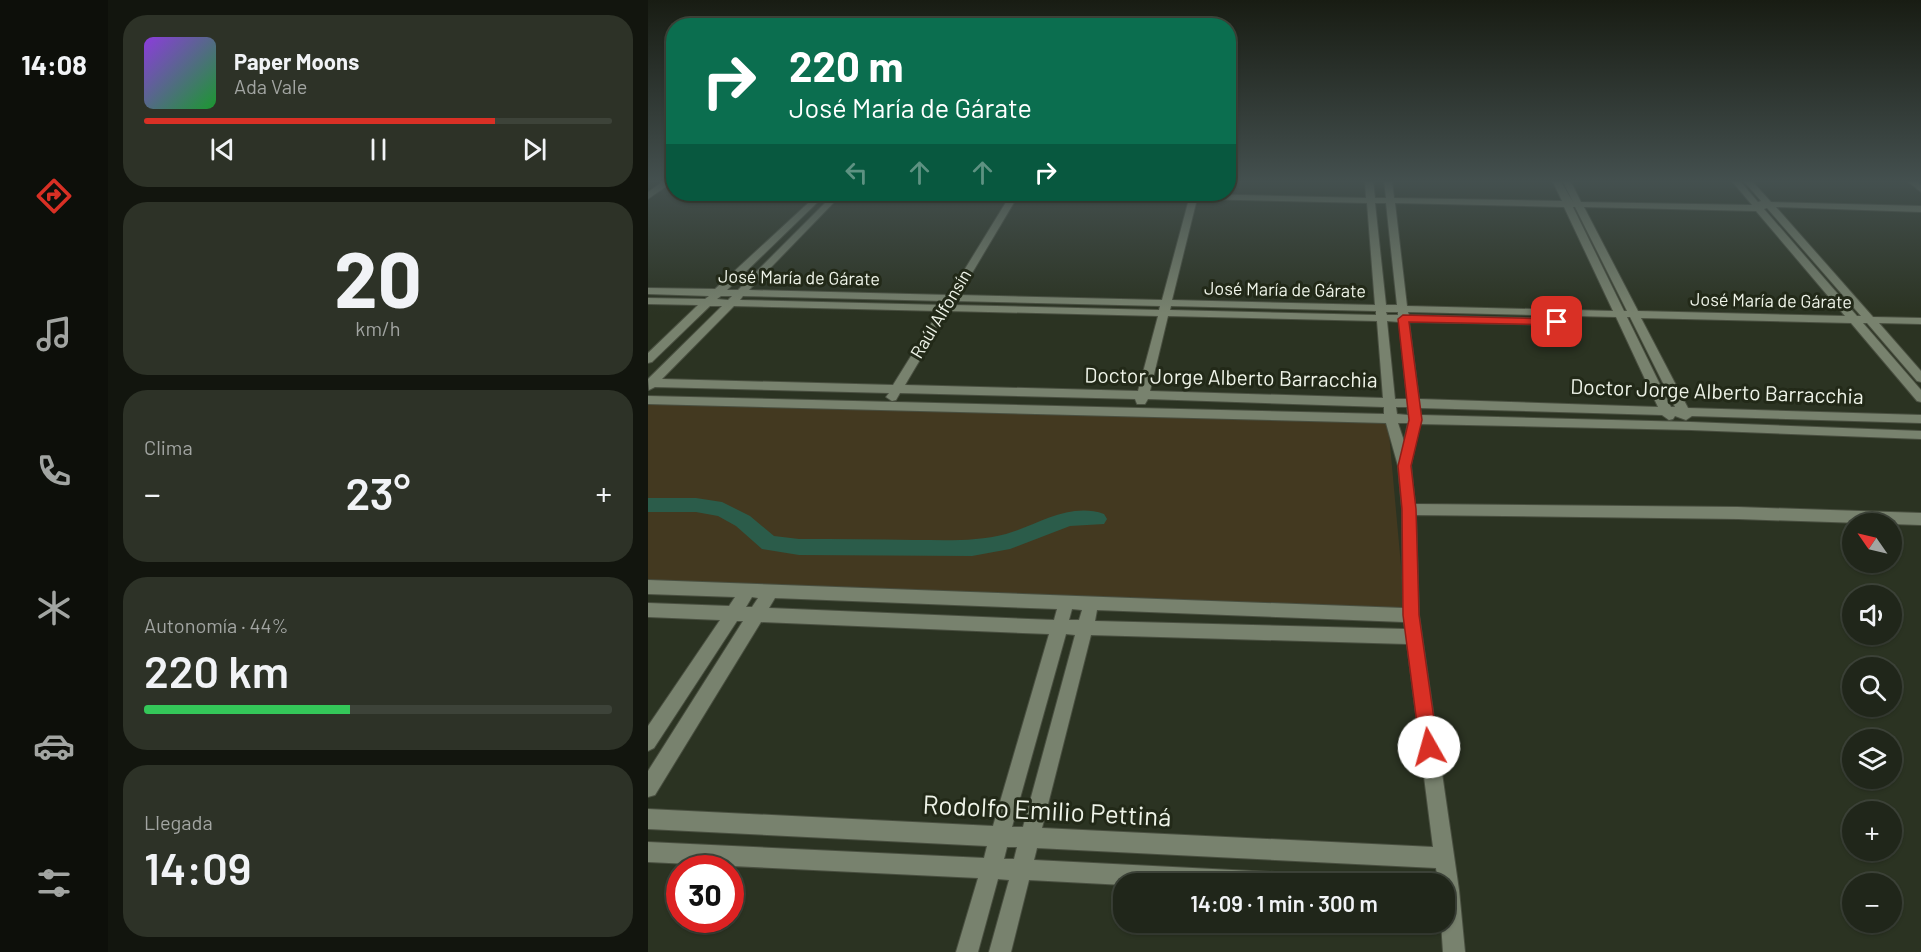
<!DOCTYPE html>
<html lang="es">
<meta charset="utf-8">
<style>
body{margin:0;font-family:Barlow,sans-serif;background:#2d3227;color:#f1f3f6;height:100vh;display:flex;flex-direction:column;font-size:22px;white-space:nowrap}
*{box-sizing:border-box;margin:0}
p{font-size:20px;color:#a2a5a2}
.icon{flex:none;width:33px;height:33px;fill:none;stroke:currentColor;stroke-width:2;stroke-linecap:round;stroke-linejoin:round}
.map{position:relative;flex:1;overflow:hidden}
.sheet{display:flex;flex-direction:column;gap:15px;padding:15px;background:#12150e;width:540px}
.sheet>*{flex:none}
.top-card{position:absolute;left:18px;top:18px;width:570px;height:183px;border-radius:24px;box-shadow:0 2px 4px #0004,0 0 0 2px #3d4339;background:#0b6e4f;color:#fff;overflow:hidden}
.needle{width:39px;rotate:304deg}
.controls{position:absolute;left:1194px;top:513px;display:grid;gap:12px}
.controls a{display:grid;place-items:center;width:60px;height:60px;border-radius:50%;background:#20261a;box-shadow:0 2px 4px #0004,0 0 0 2px #3d4339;font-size:30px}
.speed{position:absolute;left:18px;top:855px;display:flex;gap:12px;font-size:30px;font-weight:700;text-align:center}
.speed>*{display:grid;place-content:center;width:78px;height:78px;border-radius:50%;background:#20261a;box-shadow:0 2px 4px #0004,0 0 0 2px #3d4339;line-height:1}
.speed .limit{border:9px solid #d22;background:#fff;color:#111}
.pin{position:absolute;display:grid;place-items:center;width:51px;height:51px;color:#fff;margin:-26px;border-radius:12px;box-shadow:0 3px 9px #0006}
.me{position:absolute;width:66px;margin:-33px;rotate:353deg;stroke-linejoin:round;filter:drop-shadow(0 0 4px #0008)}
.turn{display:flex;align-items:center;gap:21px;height:126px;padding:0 24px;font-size:27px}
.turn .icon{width:78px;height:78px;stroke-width:2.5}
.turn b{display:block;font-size:42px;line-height:51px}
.lanes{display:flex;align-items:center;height:57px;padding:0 24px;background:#0003;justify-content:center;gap:30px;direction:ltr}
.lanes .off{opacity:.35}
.big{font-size:45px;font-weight:600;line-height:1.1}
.sheet .widget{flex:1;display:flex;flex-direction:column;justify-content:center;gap:9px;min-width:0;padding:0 21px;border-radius:24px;background:#2d3227}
.sheet .dial{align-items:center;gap:0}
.dial b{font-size:78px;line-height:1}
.song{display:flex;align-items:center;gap:18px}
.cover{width:72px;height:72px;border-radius:9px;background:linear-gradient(135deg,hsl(270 70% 55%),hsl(130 70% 35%))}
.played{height:6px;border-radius:3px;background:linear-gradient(90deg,#d93025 75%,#3d4339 75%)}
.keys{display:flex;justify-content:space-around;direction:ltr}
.heat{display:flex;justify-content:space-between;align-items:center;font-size:33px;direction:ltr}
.charge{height:9px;border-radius:4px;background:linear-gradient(90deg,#34c759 44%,#3d4339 0)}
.trip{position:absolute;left:465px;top:873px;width:342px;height:60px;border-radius:24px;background:#20261a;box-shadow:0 2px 4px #0004,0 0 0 2px #3d4339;font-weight:600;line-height:60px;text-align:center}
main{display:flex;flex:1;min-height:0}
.dock{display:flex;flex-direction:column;width:108px;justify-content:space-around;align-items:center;background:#0d0f0a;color:#a2a5a2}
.dock .icon{width:42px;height:42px}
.dock .selected{color:#d93025}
.dock b{font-size:27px;color:#f1f3f6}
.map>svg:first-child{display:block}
.green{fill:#433920}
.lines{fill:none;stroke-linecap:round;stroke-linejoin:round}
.canal{fill:#2b5c4a;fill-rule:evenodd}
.minor-casing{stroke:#494f40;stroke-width:2}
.minor{fill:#78826e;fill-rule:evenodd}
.route{fill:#d93025;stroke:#8d1f18;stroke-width:1.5}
.labels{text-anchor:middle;stroke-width:6;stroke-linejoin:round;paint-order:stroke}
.far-street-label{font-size:18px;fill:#eff4e9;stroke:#222918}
.street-label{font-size:21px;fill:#eff4e9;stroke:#222918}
.near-street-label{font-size:26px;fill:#eff4e9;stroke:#222918}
</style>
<main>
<nav class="dock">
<b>14:08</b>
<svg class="icon selected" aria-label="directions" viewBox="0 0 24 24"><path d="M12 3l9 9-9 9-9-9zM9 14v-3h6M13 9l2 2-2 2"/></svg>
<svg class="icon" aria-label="music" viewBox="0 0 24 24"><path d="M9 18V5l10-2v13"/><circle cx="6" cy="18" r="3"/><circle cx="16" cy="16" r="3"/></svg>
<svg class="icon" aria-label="phone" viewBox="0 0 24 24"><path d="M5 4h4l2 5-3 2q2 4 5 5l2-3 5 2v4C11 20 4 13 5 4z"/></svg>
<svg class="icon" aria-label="climate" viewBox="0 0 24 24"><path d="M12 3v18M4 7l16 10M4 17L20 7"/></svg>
<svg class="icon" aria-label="car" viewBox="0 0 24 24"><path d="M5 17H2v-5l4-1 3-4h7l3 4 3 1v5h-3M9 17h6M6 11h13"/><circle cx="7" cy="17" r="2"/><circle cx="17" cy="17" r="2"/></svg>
<svg class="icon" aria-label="filters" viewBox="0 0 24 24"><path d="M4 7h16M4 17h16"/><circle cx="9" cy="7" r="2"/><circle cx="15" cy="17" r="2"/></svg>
</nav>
<section class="sheet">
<div class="widget">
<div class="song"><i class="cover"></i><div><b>Paper Moons</b><p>Ada Vale</p></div></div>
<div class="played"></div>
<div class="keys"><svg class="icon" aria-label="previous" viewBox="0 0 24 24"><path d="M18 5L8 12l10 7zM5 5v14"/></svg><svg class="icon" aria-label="pause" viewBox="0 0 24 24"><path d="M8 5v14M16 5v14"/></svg><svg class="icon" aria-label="next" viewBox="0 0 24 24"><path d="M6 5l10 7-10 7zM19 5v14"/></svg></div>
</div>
<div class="widget dial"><b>20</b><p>km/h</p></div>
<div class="widget"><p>Clima</p>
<div class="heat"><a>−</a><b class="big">23°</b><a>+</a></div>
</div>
<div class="widget"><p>Autonomía · 44%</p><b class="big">220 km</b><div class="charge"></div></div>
<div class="widget"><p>Llegada</p><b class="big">14:09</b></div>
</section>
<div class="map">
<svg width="1273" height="952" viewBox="0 0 1273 952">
<rect width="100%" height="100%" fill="#2b3322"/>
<!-- green -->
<polygon class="green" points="0,403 740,422 757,610 0,582"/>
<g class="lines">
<!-- canal -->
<path class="canal" d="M0,498H48L74,502L102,516L126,536L151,539C189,539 228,539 266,540C297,540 328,542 358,534C390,525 421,502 456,514L459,519L456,524L422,526L362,549L324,556L151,555L114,549L88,526L70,516L48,512H0Z"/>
<!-- minor casing -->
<g class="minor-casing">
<g id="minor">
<polygon points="17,180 26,181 0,199 0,192"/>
<path d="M717,180H725L727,198H738L736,180H744L746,198L914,201L904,180H912L925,202L914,180H922L933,202L1104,205L1083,180H1091L1110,202L1113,201L1095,180H1103L1123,202L1273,206V212L1128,207L1225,317L1273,318V324L1231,323L1273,371V382L1269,381L1219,323H1215L1273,390V402L1269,401L1203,323L993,318L1040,408L1273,415V423L1044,416L1038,420L1027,416L1025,419L1021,420L1014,415L772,408L773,415L1043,422L1273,431V439L1043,430L772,424L763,465L767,504L1090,507L1273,513V525L1090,519L768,515L771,615L811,890L817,952H795L793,922H796V884H790L788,868L389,848L386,860L666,874L673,877L676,884L476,885L381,880L363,952H341L361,880L350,879L330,952H308L330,878L0,862V842L336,858L339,846L0,829V809L345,826L401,634L113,622L7,795L0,797V771L95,621H89L6,748L0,751V726L72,620L0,617V603L81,606L87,597L0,594V580L755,608L754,509L750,466L738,423L0,404V396L736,414V407L500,399L497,404H489L487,399L252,393L248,400L244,401L238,397L241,393L7,387L1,390L0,379L74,306H62L4,362L0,363V353L50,305L0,304V298L57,299L61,296L0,294V288L67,289L170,194H178L79,290H90L186,194H194L101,290L301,295L363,194H371L311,295L514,300L541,199L405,197L401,194H553L718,198ZM549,199L719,203L727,305L524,300ZM727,203H738L749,305H738ZM747,203L916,207L965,311L759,306ZM925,207H927L979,311H976ZM936,207L1108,211L1197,316L990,311ZM1119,208L1213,316H1209L1116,209ZM73,296H84L80,300L69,299ZM95,296L297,301L295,305L92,300ZM307,301L512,306L511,310L305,305ZM86,306L291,311L245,385L14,379ZM523,306L728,311V315L522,310ZM301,311L510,316L490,391L257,385ZM738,312H750V315H739ZM760,312L968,317L1010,407L771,399L761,322L911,325L916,322L911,319L761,315ZM520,316L729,321L735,398L502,391ZM979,317H982L1027,407H1023ZM739,321L751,322L759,399H747ZM748,407H759L760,415L749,414ZM750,423H760L756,441ZM104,597L110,598L104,607H98ZM127,598L409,609L406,620L121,608ZM424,609L434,610L431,620H421ZM449,610L756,622L757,629L447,621ZM418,634L427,635L375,827H364ZM443,635L759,644L785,847L394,828ZM359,847H369L366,859H356Z"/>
<polygon points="1258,180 1267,180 1273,185 1273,192"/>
</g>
</g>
<!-- minor -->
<use href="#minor" class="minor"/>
</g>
<!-- sky -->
<linearGradient id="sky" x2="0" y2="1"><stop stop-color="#181c13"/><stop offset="0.58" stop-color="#44504f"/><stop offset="1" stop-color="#44504f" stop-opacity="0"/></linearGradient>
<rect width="1273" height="313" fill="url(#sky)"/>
<!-- route -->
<polygon class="route" points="755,315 909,319 915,322 909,325 761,322 774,420 763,466 768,509 771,615 790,747 787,754 781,757 774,754 772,747 755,615 754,509 750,466 761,420 750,319"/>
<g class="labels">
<!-- far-street labels -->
<g class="far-street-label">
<text transform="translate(151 278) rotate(1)" y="6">José María de Gárate</text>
<text transform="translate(637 290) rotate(1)" y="6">José María de Gárate</text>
<text transform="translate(1123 301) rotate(1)" y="6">José María de Gárate</text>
<text transform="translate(293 314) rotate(-59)" y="6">Raúl Alfonsín</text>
</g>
<!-- street labels -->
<g class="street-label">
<text transform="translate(583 378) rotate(1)" y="7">Doctor Jorge Alberto Barracchia</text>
<text transform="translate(1069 392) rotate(2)" y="7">Doctor Jorge Alberto Barracchia</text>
</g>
<!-- near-street labels -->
<g class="near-street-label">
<text transform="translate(399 811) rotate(3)" y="9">Rodolfo Emilio Pettiná</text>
</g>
</g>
</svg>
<div class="controls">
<a><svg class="needle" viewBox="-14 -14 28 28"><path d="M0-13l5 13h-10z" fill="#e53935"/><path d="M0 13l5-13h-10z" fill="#a2a5a2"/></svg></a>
<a><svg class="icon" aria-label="sound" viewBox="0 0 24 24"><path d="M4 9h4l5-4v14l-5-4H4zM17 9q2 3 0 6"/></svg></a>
<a><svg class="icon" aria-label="search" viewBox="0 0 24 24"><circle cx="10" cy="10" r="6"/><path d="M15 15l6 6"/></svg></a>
<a><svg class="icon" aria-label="layers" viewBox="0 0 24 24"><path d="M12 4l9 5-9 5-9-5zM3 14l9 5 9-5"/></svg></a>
<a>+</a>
<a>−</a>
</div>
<div class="speed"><div class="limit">30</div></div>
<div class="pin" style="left:909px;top:322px;background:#d93025"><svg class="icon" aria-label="arrive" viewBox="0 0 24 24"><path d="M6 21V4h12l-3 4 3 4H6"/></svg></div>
<svg class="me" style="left:781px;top:747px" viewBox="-20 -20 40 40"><circle r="19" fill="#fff"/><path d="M0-13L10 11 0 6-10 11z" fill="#d93025"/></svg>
<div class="trip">14:09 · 1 min · 300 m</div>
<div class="top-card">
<div class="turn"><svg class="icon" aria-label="right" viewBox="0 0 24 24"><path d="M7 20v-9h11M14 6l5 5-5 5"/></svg><div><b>220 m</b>José María de Gárate</div></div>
<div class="lanes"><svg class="icon off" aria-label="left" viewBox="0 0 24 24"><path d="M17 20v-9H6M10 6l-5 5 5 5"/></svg><svg class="icon off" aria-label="ahead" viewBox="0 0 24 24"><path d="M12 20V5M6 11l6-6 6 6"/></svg><svg class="icon off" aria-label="ahead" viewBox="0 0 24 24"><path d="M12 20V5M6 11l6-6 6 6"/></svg><svg class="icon" aria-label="right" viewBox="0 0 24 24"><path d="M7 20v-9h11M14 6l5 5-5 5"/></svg></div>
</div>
</div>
</main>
